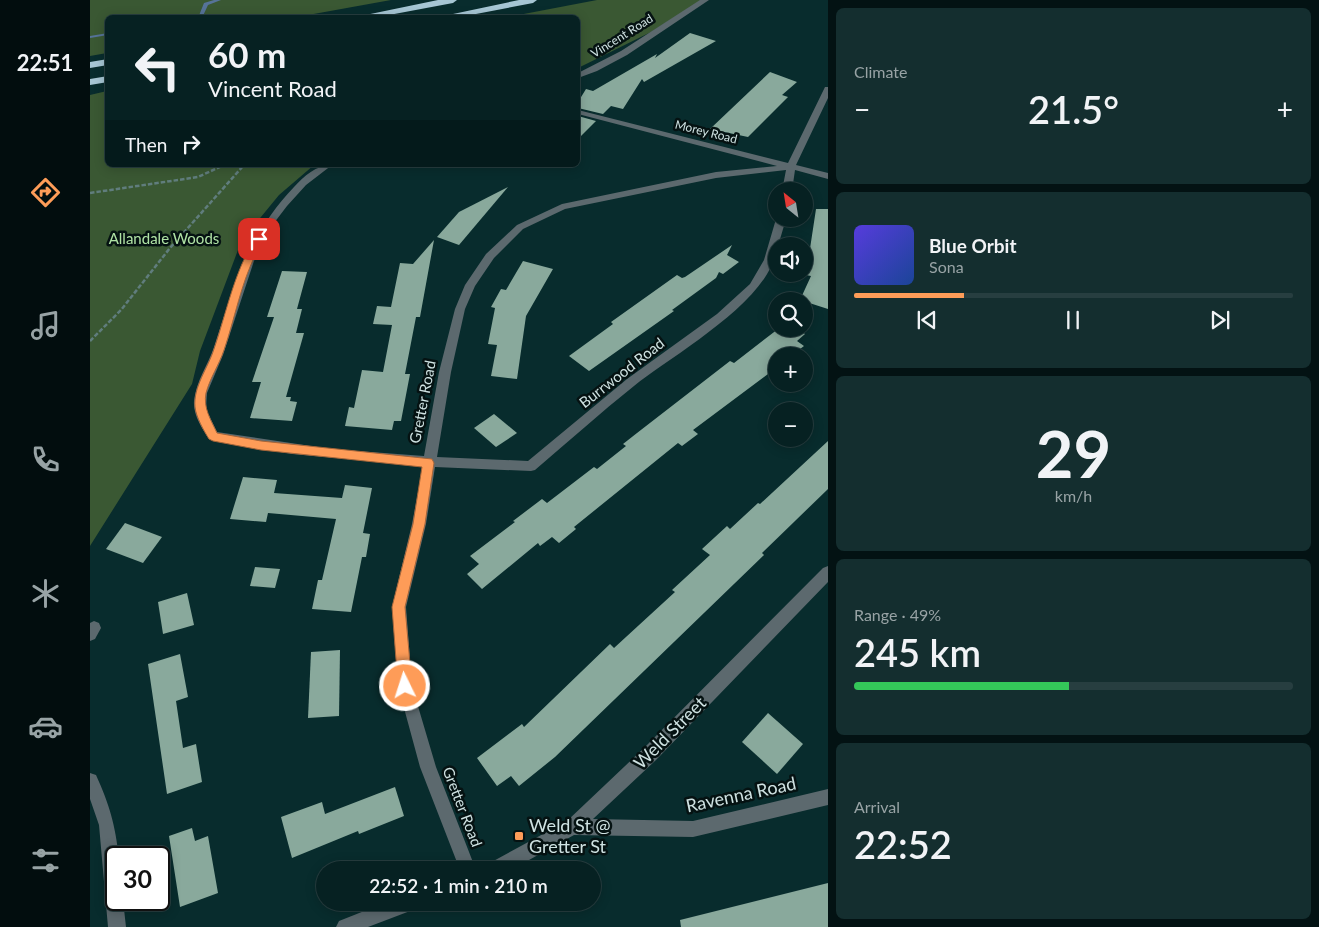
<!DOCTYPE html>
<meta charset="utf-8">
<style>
body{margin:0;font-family:Lato,sans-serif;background:#142e2f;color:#f1f3f6;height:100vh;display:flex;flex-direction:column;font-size:19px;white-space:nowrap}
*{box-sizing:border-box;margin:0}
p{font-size:16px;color:#98a3a5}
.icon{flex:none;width:28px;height:28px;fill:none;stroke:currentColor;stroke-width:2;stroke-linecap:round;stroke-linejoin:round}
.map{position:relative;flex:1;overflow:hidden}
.drawer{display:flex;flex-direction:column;gap:8px;padding:8px;background:#031213;width:491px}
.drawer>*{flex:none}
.guide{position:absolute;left:15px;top:15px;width:475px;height:152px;border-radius:8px;box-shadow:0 2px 12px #0003,0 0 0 1px #273e40;background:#062122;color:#f1f3f6;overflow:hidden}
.needle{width:32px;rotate:330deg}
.tools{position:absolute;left:678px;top:182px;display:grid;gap:10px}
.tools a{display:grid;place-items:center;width:45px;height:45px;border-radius:50%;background:#062122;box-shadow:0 2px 12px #0003,0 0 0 1px #273e40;font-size:25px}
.speed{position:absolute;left:15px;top:846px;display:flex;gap:10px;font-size:25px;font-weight:700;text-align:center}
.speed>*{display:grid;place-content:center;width:65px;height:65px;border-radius:50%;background:#062122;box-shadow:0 2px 12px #0003,0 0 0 1px #273e40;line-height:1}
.speed .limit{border:2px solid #111;border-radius:8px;background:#fff;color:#111}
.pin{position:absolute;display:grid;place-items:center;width:42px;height:42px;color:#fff;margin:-21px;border-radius:10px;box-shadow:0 2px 8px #0006}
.me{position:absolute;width:55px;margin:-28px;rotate:356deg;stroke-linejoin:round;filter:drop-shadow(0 0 4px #0008)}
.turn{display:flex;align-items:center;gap:18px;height:105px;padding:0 20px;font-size:22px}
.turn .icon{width:65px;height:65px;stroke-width:2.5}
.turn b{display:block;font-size:35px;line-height:42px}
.then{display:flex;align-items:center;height:48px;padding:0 20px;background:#0003;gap:10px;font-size:19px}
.big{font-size:38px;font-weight:600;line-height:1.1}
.drawer .tile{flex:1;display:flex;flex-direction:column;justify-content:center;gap:8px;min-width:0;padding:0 18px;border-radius:8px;background:#142e2f}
.drawer .dial{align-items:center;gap:0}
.dial b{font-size:65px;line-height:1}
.song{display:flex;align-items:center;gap:15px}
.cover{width:60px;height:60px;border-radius:8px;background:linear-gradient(135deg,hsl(250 70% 55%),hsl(220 70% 35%))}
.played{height:5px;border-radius:2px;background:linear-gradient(90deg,#fe9c58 25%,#273e40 25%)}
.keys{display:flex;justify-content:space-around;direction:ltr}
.heat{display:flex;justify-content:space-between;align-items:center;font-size:28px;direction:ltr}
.charge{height:8px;border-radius:4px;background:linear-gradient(90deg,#34c759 49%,#273e40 0)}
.trip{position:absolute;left:226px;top:861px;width:285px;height:50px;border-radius:25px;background:#062122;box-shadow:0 2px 12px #0003,0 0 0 1px #273e40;font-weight:600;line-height:50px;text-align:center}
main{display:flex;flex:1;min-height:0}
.tab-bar{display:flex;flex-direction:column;width:90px;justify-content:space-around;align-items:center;background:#020d0e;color:#98a3a5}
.tab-bar .icon{width:35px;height:35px}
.tab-bar .active{color:#fe9c58}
.tab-bar b{font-size:22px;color:#f1f3f6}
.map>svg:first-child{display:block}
.forest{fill:#3a5833}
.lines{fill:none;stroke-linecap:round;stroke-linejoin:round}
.stream{fill:#567399;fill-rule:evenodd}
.building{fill:#89a99c}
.path{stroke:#607d7d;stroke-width:2.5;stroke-dasharray:4.5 2;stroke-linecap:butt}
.minor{fill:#5c696e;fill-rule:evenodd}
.highway{fill:#a6c6d4;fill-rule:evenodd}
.route{fill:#fe9c58;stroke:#a56539}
.poi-dot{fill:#fe9c58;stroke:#051212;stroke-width:2}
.labels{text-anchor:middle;stroke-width:5;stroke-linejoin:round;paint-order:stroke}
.far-street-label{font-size:12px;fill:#cfe2e2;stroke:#051212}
.park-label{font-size:15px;fill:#b0e3a5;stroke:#051212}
.street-label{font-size:15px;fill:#cfe2e2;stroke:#051212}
.near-street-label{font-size:18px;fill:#cfe2e2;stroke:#051212}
.near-poi-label{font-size:18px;fill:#cfe2e2;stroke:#051212;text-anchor:start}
</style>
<main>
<nav class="tab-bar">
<b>22:51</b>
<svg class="icon active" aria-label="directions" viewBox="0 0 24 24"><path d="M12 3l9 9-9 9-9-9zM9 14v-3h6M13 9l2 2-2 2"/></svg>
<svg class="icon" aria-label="music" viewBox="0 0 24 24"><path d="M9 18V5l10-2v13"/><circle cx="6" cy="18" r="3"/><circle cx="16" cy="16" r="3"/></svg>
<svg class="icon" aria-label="phone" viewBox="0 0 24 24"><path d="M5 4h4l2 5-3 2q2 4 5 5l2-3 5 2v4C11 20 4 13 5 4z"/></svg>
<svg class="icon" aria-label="climate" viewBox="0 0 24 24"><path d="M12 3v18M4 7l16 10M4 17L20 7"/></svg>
<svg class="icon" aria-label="car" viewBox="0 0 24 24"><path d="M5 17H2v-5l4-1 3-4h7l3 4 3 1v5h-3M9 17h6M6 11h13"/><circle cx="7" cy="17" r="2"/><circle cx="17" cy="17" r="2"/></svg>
<svg class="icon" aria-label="filters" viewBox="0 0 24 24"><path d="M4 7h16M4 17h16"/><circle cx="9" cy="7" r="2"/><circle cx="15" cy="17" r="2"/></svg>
</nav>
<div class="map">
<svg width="738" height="927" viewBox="0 0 738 927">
<rect width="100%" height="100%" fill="#082c2d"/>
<!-- forest -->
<g class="forest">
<polygon points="0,0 301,0 207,17 18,18 17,53 0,56"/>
<polygon points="507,0 612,0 561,32 488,68 488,18 413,18"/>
<polygon points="17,91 18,165 224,165 189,195 162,228 148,250 110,351 102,384 0,546 0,95"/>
</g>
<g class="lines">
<!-- stream -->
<g class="stream">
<polygon points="124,0 131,0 118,5 112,18 108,18 114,3"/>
<polygon points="18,33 18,35 0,38 0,36"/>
</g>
</g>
<!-- building -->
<g class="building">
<polygon points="600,33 626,41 554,82 552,79 533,109 521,106 513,114 488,108 488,102 496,89 503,91 567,54 565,58"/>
<polygon points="680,72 707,82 692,95 698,97 658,137 620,129"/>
<polygon points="488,116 506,121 488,139"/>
<polygon points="418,187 369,245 347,237 369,212"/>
<polygon points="726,209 738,209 738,309 710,300 721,276 716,275"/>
<polygon points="344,240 330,317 326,317 315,374 320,374 311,421 304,421 302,430 255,426 259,407 264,408 272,370 293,372 302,325 283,324 287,306 301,307 310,263 323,264"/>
<polygon points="642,245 637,255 649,262 633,274 629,272 626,278 582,310 584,311 499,371 479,356 523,324 521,322 587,275 592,278 595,277"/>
<polygon points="433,261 463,269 436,316 427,379 401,376 407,345 398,344 405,308 401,307 411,289 416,290"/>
<polygon points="192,271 217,272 207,309 212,309 206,333 214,333 196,397 201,397 200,401 207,402 202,421 160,418 171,382 162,382 184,317 177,317"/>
<polygon points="688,329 707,329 715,334 707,341 714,346 701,356 686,356 686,368 603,430 608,434 592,446 588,443 484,527 486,529 469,543 462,537 450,546 448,543 392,589 377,574 389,564 380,556 425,522 423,521 452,499 457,503 504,467 507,469 536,446 533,444 547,433 640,361 644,363"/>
<polygon points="404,414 427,433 406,447 384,428"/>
<polygon points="738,441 738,489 672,553 674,555 465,757 429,786 421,776 407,786 387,758 432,724 434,727 520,644 524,648 585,592 582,590 620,555 612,549 637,526 640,529 668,503 670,504"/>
<polygon points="153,477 187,480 184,493 252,498 255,485 282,488 273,533 280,534 276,557 272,557 261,612 222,609 228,580 232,580 246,519 178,513 176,522 140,519"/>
<polygon points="35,523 72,537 53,563 16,549"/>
<polygon points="165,567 190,569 185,588 160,586"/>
<polygon points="97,593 104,625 73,634 68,602"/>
<polygon points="250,650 249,716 218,718 221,652"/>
<polygon points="90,654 98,697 86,701 93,748 106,744 112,782 77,794 58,664"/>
<polygon points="678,713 713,744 687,774 652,742"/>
<polygon points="305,787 314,816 269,834 268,831 202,858 191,817 232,802 235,814"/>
<polygon points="102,828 105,841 118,836 128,893 90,907 79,836"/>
<polygon points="738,883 738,927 591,927 590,920"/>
</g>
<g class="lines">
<!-- path -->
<g class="path">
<polyline points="0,193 108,177 134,165"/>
<polyline points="0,341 31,310 80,248 154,165"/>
</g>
<!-- minor -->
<g class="minor">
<polygon points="610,0 619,0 537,55 507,71 488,78 488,73 531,51"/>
<path d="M735,87H738V98L706,165L738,173V179L705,170L702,191H692L696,170L626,178L475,209L433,229L404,258L385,286L375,309L361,372L347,457L438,461L537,379L627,314L660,284L674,260L686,219H696L688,246H686C686,298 581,356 544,386C510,413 478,442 445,470L441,471L345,467L336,524L316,607L322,686L346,767L386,870H370L330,767L308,686L302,607L322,524L333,466L202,454L119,439C112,428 103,415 104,401C106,381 118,365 124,347C144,286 158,235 204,187C214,176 226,165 242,165L216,185L197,206L184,223L164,261L133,355L117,393L116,409L127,432L241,449L334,456L349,372L365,309L375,285L396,254L427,225L472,204L626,172L687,166L488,114V110L698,163Z"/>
<polygon points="738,566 738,582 566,760 503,819 603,821 738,789 738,805 603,837 484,835 421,870 396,870 398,864 477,821 554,748 733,568"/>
<polygon points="4,621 9,623 11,628 5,639 0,641 0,623"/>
<path d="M0,773L6,775C20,806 25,824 29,858H26V900H33L36,927H18L9,825L0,799Z"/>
<polygon points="297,902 330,902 328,908 278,927 246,927 249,921"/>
</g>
<!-- highway -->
<g class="highway">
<polygon points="348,0 367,0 363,3 283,18 261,18"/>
<polygon points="429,0 447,0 443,3 365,18 344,18"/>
<polygon points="18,59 18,65 0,68 0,62"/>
<polygon points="18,76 18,82 0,85 0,79"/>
</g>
</g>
<!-- route -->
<path class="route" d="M169,236L174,239C152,275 147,312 134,350C129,365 120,378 116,393C113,408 121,420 127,433L171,441L342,459L344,463L335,524L315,607L322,686L320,691L315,693L310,691L308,686L302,607L323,524L332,467L171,450L123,441L119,439C114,431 106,417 105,407C103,387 118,368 124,349C137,311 144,272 166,237Z"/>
<!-- markers -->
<rect class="poi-dot" x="424" y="831" width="10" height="10" rx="2.5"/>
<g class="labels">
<!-- far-street labels -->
<g class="far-street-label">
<text transform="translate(532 36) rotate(-32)" y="4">Vincent Road</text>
<text transform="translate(616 132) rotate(14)" y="4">Morey Road</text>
</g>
<!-- park labels -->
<g class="park-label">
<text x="74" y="244">Allandale Woods</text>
</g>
<!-- street labels -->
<g class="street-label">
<text transform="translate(532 373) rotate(-38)" y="5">Burrwood Road</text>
<text transform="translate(333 402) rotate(-79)" y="5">Gretter Road</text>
<text transform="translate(372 807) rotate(69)" y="5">Gretter Road</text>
</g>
<!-- near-street labels -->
<g class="near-street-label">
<text transform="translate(580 733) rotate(-45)" y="6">Weld Street</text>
<text transform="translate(651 795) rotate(-12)" y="6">Ravenna Road</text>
</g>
<!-- near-poi labels -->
<g class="near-poi-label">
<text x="439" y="832">Weld St @<tspan x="439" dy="21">Gretter St</tspan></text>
</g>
</g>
</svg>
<div class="tools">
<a><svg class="needle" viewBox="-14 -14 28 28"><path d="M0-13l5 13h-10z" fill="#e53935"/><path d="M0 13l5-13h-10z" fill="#98a3a5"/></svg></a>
<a><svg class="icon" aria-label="sound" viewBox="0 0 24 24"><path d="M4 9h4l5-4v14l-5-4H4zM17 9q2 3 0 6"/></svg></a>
<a><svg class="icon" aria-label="search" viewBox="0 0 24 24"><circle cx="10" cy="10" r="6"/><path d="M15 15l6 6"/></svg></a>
<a>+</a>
<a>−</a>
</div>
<div class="speed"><div class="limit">30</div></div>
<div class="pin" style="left:169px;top:239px;background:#d93025"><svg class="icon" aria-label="arrive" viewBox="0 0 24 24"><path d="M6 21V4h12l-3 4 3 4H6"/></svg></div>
<svg class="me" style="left:315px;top:686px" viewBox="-20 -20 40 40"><circle r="17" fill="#fe9c58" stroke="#fff" stroke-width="3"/><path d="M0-11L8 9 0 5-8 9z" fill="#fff"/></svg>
<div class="trip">22:52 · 1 min · 210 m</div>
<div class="guide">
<div class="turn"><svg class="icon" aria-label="left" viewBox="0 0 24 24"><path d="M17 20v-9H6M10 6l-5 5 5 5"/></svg><div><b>60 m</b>Vincent Road</div></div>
<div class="then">Then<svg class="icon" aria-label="right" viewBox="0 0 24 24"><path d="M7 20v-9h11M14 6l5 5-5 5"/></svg></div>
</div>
</div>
<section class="drawer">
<div class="tile"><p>Climate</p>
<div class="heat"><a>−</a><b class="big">21.5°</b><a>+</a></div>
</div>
<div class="tile">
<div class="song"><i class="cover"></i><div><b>Blue Orbit</b><p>Sona</p></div></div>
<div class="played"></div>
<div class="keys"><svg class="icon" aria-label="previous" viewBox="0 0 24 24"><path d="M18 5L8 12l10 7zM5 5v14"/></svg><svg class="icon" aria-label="pause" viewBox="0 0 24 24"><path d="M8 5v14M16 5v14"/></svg><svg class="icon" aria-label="next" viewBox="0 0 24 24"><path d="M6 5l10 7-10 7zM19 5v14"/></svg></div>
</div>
<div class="tile dial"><b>29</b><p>km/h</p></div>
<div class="tile"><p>Range · 49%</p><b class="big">245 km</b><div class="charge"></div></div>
<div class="tile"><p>Arrival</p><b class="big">22:52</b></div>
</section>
</main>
